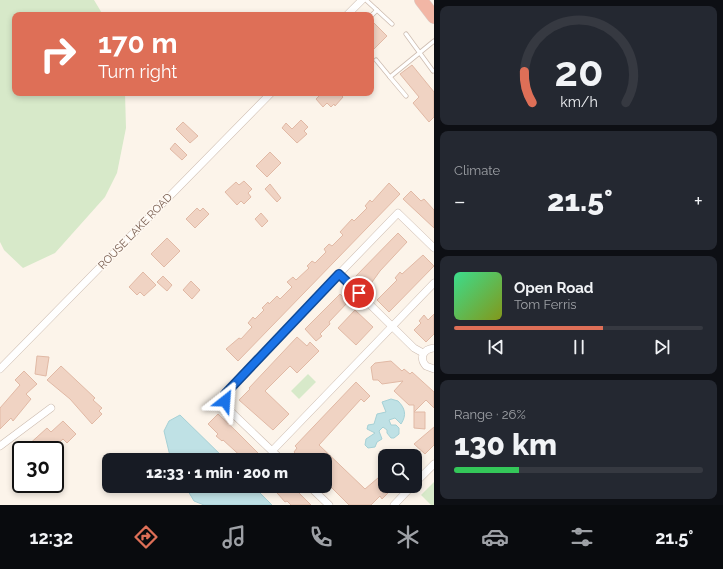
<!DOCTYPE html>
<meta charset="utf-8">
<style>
body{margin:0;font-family:Raleway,sans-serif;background:#242831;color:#f1f3f6;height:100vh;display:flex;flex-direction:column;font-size:15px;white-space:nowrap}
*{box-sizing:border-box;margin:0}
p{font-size:13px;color:#9ea1a6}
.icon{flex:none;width:22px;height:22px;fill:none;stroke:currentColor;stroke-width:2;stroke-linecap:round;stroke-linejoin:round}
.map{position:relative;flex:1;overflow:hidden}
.details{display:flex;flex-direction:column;gap:6px;padding:6px;background:#0d0f14;width:289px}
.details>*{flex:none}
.hud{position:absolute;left:12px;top:12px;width:362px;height:84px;border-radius:8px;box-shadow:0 2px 6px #0003;background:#de6f57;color:#fff;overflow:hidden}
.buttons{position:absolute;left:378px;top:449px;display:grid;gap:8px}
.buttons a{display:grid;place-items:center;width:44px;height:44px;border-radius:8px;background:#171b24;box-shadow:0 2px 6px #0003;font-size:20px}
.speed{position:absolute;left:12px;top:441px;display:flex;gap:8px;font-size:20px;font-weight:700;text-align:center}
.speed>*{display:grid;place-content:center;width:52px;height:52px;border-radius:50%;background:#171b24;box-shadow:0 2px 6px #0003;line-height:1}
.speed .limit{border:2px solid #111;border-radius:6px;background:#fff;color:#111}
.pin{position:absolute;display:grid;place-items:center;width:34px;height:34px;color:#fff;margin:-17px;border:2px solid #fff;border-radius:50%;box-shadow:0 1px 4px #0007}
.me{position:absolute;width:44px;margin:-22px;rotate:28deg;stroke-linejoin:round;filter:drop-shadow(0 0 3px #0008)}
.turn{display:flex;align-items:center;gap:14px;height:84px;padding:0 20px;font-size:18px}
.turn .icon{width:52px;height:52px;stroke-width:2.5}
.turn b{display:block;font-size:28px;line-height:34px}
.big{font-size:30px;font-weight:800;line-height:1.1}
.details .tile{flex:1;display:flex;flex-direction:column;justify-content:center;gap:6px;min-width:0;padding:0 14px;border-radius:8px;background:#242831}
.details .dial{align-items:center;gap:0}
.dial svg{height:104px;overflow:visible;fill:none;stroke:#363941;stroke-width:7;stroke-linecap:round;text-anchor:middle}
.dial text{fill:#f1f3f6;stroke:none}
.song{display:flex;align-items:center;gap:12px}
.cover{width:48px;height:48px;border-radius:6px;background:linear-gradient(135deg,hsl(150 70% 55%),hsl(70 70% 35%))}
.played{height:4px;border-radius:2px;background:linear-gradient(90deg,#de6f57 60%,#363941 60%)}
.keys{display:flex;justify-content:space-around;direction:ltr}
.heat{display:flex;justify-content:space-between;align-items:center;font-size:22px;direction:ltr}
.charge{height:6px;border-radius:3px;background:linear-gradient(90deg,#34c759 26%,#363941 0)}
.trip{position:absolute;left:102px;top:453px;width:230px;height:40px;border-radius:8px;background:#171b24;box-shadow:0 2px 6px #0003;font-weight:800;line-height:40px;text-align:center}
.dock{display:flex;height:64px;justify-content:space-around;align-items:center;background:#090b0e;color:#9ea1a6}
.dock .icon{width:28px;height:28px}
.dock .active{color:#de6f57}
.dock b{font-size:18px;color:#f1f3f6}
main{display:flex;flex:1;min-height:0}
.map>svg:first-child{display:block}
.green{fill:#d7e9c9}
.water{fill:#bfe1e5;stroke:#a6d1d6}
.building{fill:#f0d3c3;stroke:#e1b9a5}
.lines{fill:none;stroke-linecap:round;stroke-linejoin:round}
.lane-casing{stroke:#cdbcb0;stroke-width:5}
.street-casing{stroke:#cdbcb0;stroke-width:8}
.highway-casing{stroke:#d9d1cd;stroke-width:14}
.lane{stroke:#fff;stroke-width:3.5}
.street{stroke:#fff;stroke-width:7}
.highway{stroke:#f2b6a5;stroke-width:13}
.route-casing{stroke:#114b97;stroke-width:10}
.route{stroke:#1a73e8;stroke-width:7}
.labels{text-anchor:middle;stroke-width:3;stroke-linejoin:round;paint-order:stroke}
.street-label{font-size:11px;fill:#765b4e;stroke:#fef8f1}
</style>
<main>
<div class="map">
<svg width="434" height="505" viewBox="0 0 434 505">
<rect width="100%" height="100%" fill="#fcf4ea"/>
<!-- green -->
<g class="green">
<polygon points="0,0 94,0 103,15 15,15 15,93 125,93 126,128 117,173 105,197 55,253 23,268 4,250 0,242"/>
<polygon points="308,374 316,382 299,399 291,391"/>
<polygon points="434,482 434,505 431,505 421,495"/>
</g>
<!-- water -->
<g class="water">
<path d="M391,399L398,401C405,408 407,415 401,424L395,418L389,420L391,425H396L399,428V434L394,438H391L387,433V430L383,427L379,431L382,439L377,442L375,447L368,448L365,445L366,439L375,433L367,429L368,425L374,424L377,414L386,412L382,402Z"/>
<polygon points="180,415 226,460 171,460 164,431 169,421"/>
<polygon points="185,486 253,486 272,505 204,505 194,501"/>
</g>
<!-- building -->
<g class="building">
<polygon points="371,20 387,36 371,52"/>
<polygon points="412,65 434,92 434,117 429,122 413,103 419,97 400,74"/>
<polygon points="322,93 339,93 343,97 335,106 334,104 331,107 327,103 323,107 316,99"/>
<polygon points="301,120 308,127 304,131 307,134 297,143 282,128 286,123 292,129"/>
<polygon points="183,122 198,136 190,143 176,129"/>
<polygon points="175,143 187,155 182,160 170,149"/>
<polygon points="270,152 281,163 267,177 256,166"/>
<polygon points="244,181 252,189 248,193 251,197 244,204 241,201 237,205 225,192 236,182 239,185"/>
<polygon points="389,183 400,194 238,361 226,349 239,338 241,339 252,327 248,323 253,317 255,319 264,310 262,308 268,302 269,304 277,296 280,299 292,287 287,282 293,277 296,280 309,268 307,266 312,261 315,263 326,252 324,249 329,244 332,246 343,235 340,232 352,219 354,221 367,208 365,206 370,200 372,202"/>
<polygon points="270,184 281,198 277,202 265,189"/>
<polygon points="411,191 421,201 424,199 434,210 434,228 403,199"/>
<polygon points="197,208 200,211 203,208 209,214 195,228 186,219"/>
<polygon points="261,213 268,221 262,227 255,219"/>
<polygon points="398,233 407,242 380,271 367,289 355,277"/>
<polygon points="167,238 180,251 164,267 151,254"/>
<polygon points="423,255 434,266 389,312 377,300 397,280 395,278 400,272 402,274"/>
<polygon points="143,272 156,285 144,296 140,292 137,295 129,287"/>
<polygon points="163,276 172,285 167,291 157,282"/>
<polygon points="191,281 200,290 192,299 183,290"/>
<polygon points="340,294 348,302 329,322 330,324 320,334 322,336 316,341 305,329"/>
<polygon points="355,310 373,327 356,345 338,328"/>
<polygon points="434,314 434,334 426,342 414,330 421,323 419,321 424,315 428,320"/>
<polygon points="297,337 307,346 310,342 319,351 297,373 290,366 265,391 289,414 273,430 239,400 250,389 249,388"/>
<polygon points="37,356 49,357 46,376 35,374"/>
<polygon points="391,361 402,371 404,369 410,374 412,372 434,392 434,408 426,400 414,412 414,405 409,405 394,391 403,381 382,384 378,380 373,380 371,367 375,363"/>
<polygon points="61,366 95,398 93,400 102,408 99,411 102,414 92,424 70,399 47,380"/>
<polygon points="24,371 37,384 26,394 31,399 13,421 11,418 0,429 0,408 20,385 15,380"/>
<polygon points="356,382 370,396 364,402 361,399 319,445 365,489 385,472 385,486 395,486 382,499 380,496 371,505 349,505 325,481 325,460 302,460 294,452 297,448 295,446"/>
<polygon points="414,412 425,412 425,429 414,428"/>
<polygon points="218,414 236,431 265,460 245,460 223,440 222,441 216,436 218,434 208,424"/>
<polygon points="63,421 76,434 67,443 63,439 51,450 30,450 26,447 47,428 51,432"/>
<polygon points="434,427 434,445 425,454 414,444"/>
<polygon points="271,486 292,486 311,505 291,505 287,501 285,502"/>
</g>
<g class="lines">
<!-- lane casing -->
<g class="lane-casing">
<g id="lane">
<polyline points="366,0 392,24"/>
<polyline points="371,16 377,10"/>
<polyline points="406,34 433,71"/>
<polyline points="376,60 390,77"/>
<polyline points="406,96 390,77 434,41"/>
</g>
</g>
<!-- street casing -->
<g class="street-casing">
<g id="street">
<polyline points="347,15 362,0"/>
<path d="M434,348C423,349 419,358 426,366L434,369"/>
<polyline points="423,353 414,348 339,274 398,213 434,248"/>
<polyline points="0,369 271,93"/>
<polyline points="0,446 51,408"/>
<polyline points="272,451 226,407 225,394 339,274"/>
<polyline points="282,460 272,451 434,283"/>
<polyline points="415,483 434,464"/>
<polyline points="309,486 329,505"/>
<polyline points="394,505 412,486"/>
</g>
</g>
<!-- highway casing -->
<g class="highway-casing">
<polyline id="highway" points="421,0 434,17"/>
</g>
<!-- lane -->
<use href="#lane" class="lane"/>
<!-- street -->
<use href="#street" class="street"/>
<!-- highway -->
<use href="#highway" class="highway"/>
</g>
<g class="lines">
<!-- route casing -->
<g class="route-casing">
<polyline id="route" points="225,401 225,394 339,274 359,293"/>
</g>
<!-- route -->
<use href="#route" class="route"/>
</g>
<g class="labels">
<!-- street labels -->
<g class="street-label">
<text transform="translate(135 231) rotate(-46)" y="4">ROUSE LAKE ROAD</text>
</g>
</g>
</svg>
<div class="buttons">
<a><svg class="icon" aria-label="search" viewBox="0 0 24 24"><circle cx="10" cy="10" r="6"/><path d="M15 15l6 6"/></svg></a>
</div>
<div class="speed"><div class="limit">30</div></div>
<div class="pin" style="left:359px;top:293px;background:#d93025"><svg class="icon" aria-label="arrive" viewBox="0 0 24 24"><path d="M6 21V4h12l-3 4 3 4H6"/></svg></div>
<svg class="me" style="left:225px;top:401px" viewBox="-20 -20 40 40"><path d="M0-17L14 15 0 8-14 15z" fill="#1a73e8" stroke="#fff" stroke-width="4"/></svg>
<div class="trip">12:33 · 1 min · 200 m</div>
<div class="hud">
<div class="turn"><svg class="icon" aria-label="right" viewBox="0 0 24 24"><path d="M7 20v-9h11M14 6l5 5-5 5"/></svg><div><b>170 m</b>Turn right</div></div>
</div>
</div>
<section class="details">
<div class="tile dial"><svg viewBox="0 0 100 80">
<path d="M14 69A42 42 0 1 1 86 69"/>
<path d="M14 69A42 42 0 0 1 8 45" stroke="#de6f57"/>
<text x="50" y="56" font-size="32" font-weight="700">20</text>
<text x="50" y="72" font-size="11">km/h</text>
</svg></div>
<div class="tile"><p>Climate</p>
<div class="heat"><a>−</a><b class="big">21.5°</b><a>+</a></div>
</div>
<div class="tile">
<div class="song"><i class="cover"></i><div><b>Open Road</b><p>Tom Ferris</p></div></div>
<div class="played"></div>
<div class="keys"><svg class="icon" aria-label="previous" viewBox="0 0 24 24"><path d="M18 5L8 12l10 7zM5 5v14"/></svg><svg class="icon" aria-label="pause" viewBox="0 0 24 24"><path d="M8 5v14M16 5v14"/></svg><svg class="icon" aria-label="next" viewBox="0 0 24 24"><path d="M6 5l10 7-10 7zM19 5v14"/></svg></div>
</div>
<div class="tile"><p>Range · 26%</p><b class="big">130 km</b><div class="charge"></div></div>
</section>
</main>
<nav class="dock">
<b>12:32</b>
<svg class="icon active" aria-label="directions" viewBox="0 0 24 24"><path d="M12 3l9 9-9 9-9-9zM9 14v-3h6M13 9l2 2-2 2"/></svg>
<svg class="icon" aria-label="music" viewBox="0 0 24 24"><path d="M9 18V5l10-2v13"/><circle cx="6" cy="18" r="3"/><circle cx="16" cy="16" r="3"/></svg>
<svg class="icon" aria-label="phone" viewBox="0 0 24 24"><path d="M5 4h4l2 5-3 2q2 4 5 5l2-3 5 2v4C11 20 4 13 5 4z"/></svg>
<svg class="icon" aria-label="climate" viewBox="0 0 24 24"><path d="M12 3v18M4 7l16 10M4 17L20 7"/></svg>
<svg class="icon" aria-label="car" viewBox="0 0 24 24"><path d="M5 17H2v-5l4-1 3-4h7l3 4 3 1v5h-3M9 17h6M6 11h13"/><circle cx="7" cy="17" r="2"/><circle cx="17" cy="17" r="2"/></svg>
<svg class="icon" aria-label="filters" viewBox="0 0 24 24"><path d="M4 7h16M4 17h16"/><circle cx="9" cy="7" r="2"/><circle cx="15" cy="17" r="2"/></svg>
<b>21.5°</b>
</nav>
